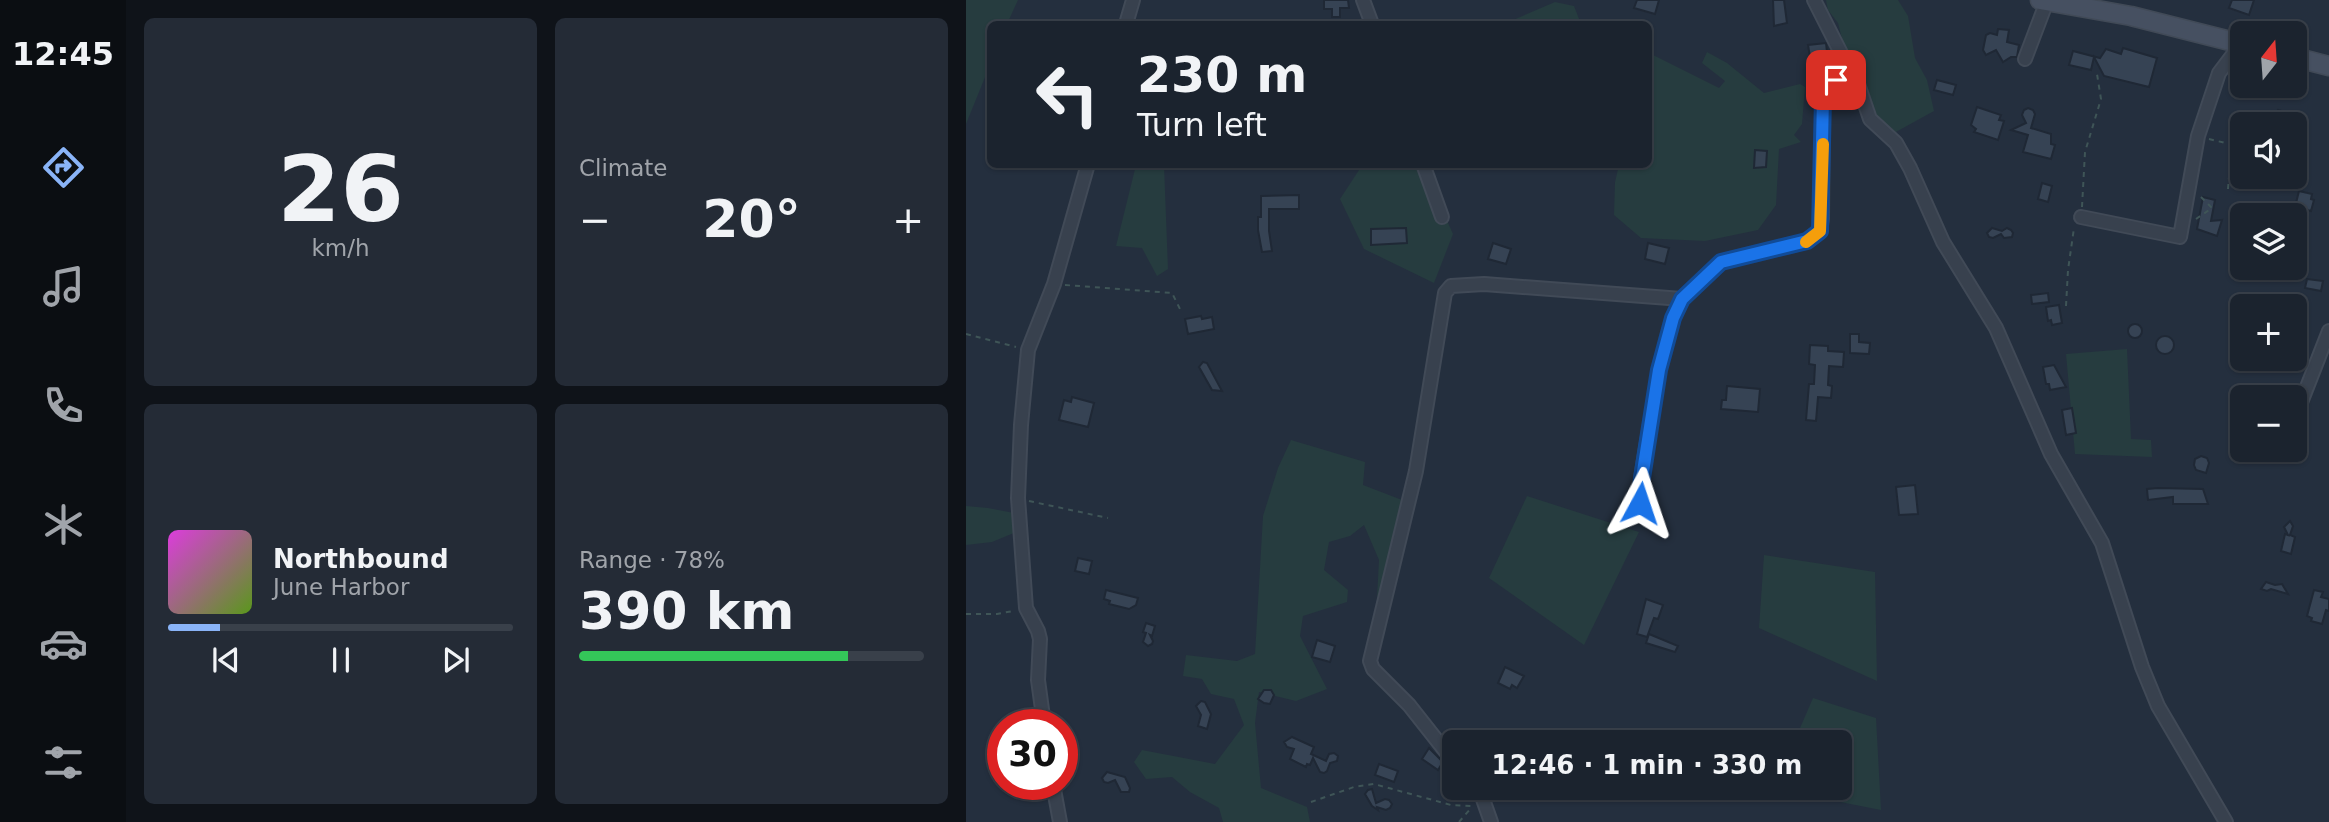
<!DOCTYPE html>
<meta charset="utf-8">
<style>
body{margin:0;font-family:"DejaVu Sans",sans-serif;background:#242b36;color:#f1f3f6;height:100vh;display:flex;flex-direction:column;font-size:26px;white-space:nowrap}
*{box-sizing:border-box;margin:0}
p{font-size:23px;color:#a0a4aa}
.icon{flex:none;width:38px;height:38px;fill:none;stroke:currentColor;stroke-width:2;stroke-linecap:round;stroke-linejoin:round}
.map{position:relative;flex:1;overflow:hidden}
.side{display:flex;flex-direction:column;gap:18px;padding:18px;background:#0f1319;width:840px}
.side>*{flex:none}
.top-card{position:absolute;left:21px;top:21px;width:665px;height:147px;border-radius:10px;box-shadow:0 2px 5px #0004,0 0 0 2px #39404a;background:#1b232e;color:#f1f3f6;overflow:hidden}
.needle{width:46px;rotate:17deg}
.fabs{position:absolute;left:1264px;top:21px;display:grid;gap:14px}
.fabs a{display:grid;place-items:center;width:77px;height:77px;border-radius:10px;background:#1b232e;box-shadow:0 2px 5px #0004,0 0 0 2px #39404a;font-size:35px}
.speed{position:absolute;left:21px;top:709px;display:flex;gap:14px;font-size:35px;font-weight:700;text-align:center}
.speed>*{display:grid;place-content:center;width:91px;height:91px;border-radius:50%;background:#1b232e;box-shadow:0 2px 5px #0004,0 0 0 2px #39404a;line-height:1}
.speed .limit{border:10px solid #d22;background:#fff;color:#111}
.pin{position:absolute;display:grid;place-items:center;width:60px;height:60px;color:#fff;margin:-30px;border-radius:14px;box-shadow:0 4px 10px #0006}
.me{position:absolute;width:77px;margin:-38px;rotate:5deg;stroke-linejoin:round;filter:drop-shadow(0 0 5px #0008)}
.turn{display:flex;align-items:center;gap:24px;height:147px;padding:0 35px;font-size:32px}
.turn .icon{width:91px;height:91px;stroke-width:2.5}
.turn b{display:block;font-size:49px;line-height:60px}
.big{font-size:52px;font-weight:600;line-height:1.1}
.side .card{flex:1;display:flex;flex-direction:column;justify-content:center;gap:10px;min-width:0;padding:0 24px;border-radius:10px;background:#242b36}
.side .dial{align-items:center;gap:0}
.dial b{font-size:91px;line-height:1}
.song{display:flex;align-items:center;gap:21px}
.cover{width:84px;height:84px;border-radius:10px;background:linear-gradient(135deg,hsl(300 70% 55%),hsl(90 70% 35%))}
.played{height:7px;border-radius:4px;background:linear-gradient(90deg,#8ab4f8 15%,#39404a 15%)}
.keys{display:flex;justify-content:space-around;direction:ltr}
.heat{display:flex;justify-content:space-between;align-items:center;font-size:38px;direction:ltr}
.charge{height:10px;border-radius:5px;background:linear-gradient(90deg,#34c759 78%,#39404a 0)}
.side .tiles{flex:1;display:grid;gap:18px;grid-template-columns:repeat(2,1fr)}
.trip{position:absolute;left:476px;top:730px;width:410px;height:70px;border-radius:10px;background:#1b232e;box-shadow:0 2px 5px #0004,0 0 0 2px #39404a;font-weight:600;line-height:70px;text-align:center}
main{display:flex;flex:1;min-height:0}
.menu{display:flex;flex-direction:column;width:126px;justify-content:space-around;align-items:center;background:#0b0e12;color:#a0a4aa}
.menu .icon{width:49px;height:49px}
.menu .active{color:#8ab4f8}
.menu b{font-size:32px;color:#f1f3f6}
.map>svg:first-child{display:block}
.green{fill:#263c3f}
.building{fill:#364354;stroke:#1f2835;stroke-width:2}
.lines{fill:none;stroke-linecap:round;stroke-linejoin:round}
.minor-casing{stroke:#414a57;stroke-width:16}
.secondary-casing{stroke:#414a57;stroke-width:21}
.path{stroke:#3f5557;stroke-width:2;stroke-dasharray:5 5;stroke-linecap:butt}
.minor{stroke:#38414e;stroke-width:12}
.secondary{stroke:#465061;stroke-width:18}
.route-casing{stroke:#114b97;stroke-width:18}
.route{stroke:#1a73e8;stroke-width:12}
.slow{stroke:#f59e0b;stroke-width:12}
</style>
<main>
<nav class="menu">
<b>12:45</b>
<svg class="icon active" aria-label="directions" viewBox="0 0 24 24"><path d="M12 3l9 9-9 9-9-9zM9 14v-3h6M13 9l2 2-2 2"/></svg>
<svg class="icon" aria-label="music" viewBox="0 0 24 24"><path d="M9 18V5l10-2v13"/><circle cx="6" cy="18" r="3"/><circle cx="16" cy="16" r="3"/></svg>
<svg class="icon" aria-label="phone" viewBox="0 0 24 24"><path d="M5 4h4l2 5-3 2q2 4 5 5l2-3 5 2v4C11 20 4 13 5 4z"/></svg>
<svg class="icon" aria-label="climate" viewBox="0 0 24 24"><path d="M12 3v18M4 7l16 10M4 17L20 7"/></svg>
<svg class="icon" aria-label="car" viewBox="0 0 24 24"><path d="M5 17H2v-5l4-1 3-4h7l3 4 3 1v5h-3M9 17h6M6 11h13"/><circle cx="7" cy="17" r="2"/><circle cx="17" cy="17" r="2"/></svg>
<svg class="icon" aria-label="filters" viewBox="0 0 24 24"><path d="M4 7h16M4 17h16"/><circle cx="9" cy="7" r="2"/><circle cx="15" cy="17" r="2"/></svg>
</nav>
<section class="side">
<div class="tiles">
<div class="card dial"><b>26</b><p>km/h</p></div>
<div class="card"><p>Climate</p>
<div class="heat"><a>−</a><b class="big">20°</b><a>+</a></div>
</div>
<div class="card">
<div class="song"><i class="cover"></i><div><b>Northbound</b><p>June Harbor</p></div></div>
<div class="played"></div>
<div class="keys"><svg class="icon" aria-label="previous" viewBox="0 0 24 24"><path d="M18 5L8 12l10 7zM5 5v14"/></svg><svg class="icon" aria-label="pause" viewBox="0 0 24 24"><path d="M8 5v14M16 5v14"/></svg><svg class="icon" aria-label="next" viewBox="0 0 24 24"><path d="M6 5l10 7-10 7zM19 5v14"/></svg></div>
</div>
<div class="card"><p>Range · 78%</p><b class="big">390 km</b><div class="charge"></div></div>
</div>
</section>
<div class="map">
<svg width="1363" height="822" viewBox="0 0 1363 822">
<rect width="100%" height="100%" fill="#242f3e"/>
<!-- green -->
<g class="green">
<polygon points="0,0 52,0 41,24 24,24 24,65 0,124"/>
<polygon points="860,0 932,0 942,16 949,58 961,80 968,111 928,133 910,115 900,91 897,73 877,43 872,23 862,10"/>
<polygon points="589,2 608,6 615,24 538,24"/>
<polygon points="741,52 761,63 798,93 834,84 839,87 836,124 828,135 835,142 813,149 810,205 792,230 739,241 675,238 648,215 649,182 653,165 682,164 683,53 753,88 759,81 736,63"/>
<polygon points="416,164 456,165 487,234 468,283 398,249 374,199 395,167"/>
<polygon points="170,165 198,165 202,269 191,276 176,248 150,246"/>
<polygon points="1161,349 1165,439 1185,440 1186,457 1109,454 1100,354"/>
<polygon points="325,440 399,462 397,485 449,505 411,598 413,560 398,525 384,536 363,542 358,570 382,590 381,602 337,616 334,636 361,689 330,701 293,692 289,723 295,788 341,807 344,822 257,822 253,808 224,792 206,777 180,779 168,762 176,750 249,764 278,725 268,699 245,694 236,679 217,676 220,655 271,661 289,654 297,516 312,468"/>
<polygon points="561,496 673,532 618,645 523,578"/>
<polygon points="0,506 22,508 53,514 55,530 26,542 0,545"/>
<polygon points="798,555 909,572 911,681 793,628"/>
<polygon points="847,698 910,718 915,810 864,800 828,788 873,788 873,742 828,742"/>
</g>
<!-- building -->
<g class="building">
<polygon points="358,0 382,0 383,8 374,8 374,17 366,17 366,9 358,9"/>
<polygon points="671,0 693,0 689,14 668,8"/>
<polygon points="807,0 818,0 821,23 808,26"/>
<polygon points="1266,0 1288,0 1283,15 1263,8"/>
<polygon points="1032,29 1043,30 1041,42 1053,45 1051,57 1045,57 1037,62 1030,50 1020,55 1017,50 1020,35 1024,33 1031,35"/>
<polygon points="860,43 862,61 845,63 842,45"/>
<polygon points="1157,48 1191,58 1183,87 1138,76 1128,57 1125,70 1103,65 1107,51 1134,58 1140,49 1155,54"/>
<polygon points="971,80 990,85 987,95 968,90"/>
<polygon points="1011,107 1035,115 1033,120 1038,121 1032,140 1008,132 1010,129 1005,125"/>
<polygon points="1062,108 1067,110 1069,114 1065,128 1085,134 1085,144 1089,145 1085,159 1057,152 1062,135 1045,130 1060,123 1056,115 1058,110"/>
<polygon points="1312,110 1333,116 1331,124 1307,124"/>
<polygon points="789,150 801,151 800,167 788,168"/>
<polygon points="1076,183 1086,186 1082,202 1072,199"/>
<polygon points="1333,191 1346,194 1345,199 1348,200 1345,211 1329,207"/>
<polygon points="333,195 333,209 303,209 303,231 306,251 296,252 292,230 292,217 295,217 295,196"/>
<polygon points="1237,197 1249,200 1245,221 1256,220 1251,236 1231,229"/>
<polygon points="440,228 441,243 405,245 405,229"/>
<polygon points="1026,228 1036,231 1041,228 1045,230 1047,233 1046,237 1038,238 1035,234 1027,238 1023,237 1021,233"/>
<polygon points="527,243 545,249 540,264 522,259"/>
<polygon points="682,243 703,248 699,264 679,259"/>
<polygon points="1341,279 1357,281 1355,291 1339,288"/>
<polygon points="1082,293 1083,302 1066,304 1065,295"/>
<polygon points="1093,305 1096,323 1086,325 1085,320 1082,321 1080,307"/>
<polygon points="235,316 236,319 246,317 248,329 222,334 219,319"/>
<circle cx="1169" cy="331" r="7"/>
<polygon points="884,334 893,334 893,342 904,343 903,354 884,353"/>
<circle cx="1199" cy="345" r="9"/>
<polygon points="844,345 862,346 862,351 878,352 877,367 863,366 862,385 866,386 865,398 852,397 850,421 840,420 843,384 848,384 849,365 843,364"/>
<polygon points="237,362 241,363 256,391 246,390 233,367"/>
<polygon points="1088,365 1100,387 1084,390 1083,384 1080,384 1077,367"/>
<polygon points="761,386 794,389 792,412 755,409 756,400 760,400"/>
<polygon points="106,397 128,403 122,427 93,420 98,400 105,402"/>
<polygon points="1106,408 1110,433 1100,435 1096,410"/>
<polygon points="1235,456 1241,458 1243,463 1240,473 1230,470 1228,465 1229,459"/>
<polygon points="949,485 952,514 933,515 930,487"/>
<polygon points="1192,488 1237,489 1242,504 1207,504 1207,497 1182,500 1181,489"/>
<polygon points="1324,521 1327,526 1324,535 1329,537 1325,554 1315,551 1319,534 1322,535 1318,527"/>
<polygon points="112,558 126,561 123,574 109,571"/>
<polygon points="1300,582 1309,585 1316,584 1322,594 1305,589 1301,591 1295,589"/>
<polygon points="140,590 172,598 170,605 163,609 143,604 144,601 138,599"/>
<polygon points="1348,590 1357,592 1355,597 1363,599 1363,611 1360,610 1356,624 1345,621 1346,618 1341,616"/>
<polygon points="680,599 697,605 692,619 688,618 681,637 671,634"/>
<polygon points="180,623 189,626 186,636 184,635 187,641 186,644 182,646 177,642 180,633 177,632"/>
<polygon points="683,634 712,646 709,652 680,643"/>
<polygon points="351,640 369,646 364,662 346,657"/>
<polygon points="539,667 558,676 551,688 546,685 544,689 532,683"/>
<polygon points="298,690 305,690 308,695 304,704 298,703 292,699"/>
<polygon points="235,701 239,702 245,714 241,729 232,726 235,715 230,706"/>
<polygon points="590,729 592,730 604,739 586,742 580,731"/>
<polygon points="326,737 348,747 345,754 360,761 363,754 368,753 372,756 371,761 364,763 361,771 358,773 354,772 347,758 344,765 341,764 340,767 324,759 328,749 321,747 318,742"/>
<polygon points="463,748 477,762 472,770 456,759"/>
<polygon points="413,764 432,771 428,782 409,775"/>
<polygon points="141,772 159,777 164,788 163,792 155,792 149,780 142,783 138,782 136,778"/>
<polygon points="406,789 410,803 419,799 423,800 426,804 424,808 420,810 411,807 412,810 406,806 399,794 402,790"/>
</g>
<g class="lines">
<!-- minor casing -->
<g class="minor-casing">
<g id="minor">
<polyline points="397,0 406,24"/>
<polyline points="848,0 880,63 890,78 904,119 930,143 944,168 977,242 1030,328 1085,454 1136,543 1176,667 1192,706 1260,822"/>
<polyline points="160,24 167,0"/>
<polyline points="1059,59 1081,1"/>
<polyline points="457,164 476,217"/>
<polyline points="1115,217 1214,237 1232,136 1253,73 1275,44"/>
<polyline points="1328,441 1334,405 1363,331"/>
<polyline points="1326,452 1327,450"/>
<polyline points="682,520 674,503 675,478 693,370 707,318 716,299 755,262 841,241 854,231 856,219 857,98 880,63"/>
<polyline points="78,724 72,680 74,639 72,631 60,608 52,498 55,425 62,350 88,284 122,164"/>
<polyline points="488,762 443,705 407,669 404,661 450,471 479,293 485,286 518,284 716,299"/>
<polyline points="87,784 94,822"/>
<polyline points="513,788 525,822"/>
</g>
</g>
<!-- secondary casing -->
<g class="secondary-casing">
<g id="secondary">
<polyline points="1074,0 1165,16 1276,44"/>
<polyline points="1328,57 1363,66"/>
</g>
</g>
<!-- path -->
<g class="path">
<polyline points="1243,139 1276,147"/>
<polyline points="1262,189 1263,177 1276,148"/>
<polyline points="1116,207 1119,152 1135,99 1131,74"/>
<polyline points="1230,219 1246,208 1234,196"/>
<polyline points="99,285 206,293 215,311"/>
<polyline points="1100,306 1102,270 1108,228"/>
<polyline points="0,334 50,347"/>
<polyline points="63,501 142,518"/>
<polyline points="0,614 31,614 47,611"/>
<polyline points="345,802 388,787 408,784 485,805 507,806"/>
<polyline points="493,822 506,807"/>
</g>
<!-- minor -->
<use href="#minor" class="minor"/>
<!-- secondary -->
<use href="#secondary" class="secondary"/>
</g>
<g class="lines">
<!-- route casing -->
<g class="route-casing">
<polyline id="route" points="674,503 676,478 693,370 707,318 716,299 755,262 841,241 854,231 857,98 863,87 870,80"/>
</g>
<!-- route -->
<use href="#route" class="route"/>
<!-- slow -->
<polyline class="slow" points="840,242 854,231 857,144"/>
</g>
</svg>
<div class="fabs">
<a><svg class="needle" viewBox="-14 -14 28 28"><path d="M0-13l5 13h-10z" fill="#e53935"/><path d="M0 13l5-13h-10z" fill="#a0a4aa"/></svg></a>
<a><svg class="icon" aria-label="sound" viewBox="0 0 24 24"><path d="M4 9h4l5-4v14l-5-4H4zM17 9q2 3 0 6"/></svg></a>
<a><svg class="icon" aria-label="layers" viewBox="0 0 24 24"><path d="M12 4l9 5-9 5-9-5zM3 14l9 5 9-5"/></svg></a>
<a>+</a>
<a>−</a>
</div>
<div class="speed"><div class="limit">30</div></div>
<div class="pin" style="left:870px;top:80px;background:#d93025"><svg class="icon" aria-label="arrive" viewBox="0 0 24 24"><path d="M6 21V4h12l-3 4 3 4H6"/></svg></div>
<svg class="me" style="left:674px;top:503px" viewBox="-20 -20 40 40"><path d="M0-17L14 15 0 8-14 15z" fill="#1a73e8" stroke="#fff" stroke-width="4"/></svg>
<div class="trip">12:46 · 1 min · 330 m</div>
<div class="top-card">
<div class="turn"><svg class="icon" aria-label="left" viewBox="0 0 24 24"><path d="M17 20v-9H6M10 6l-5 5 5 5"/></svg><div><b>230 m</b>Turn left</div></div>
</div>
</div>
</main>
